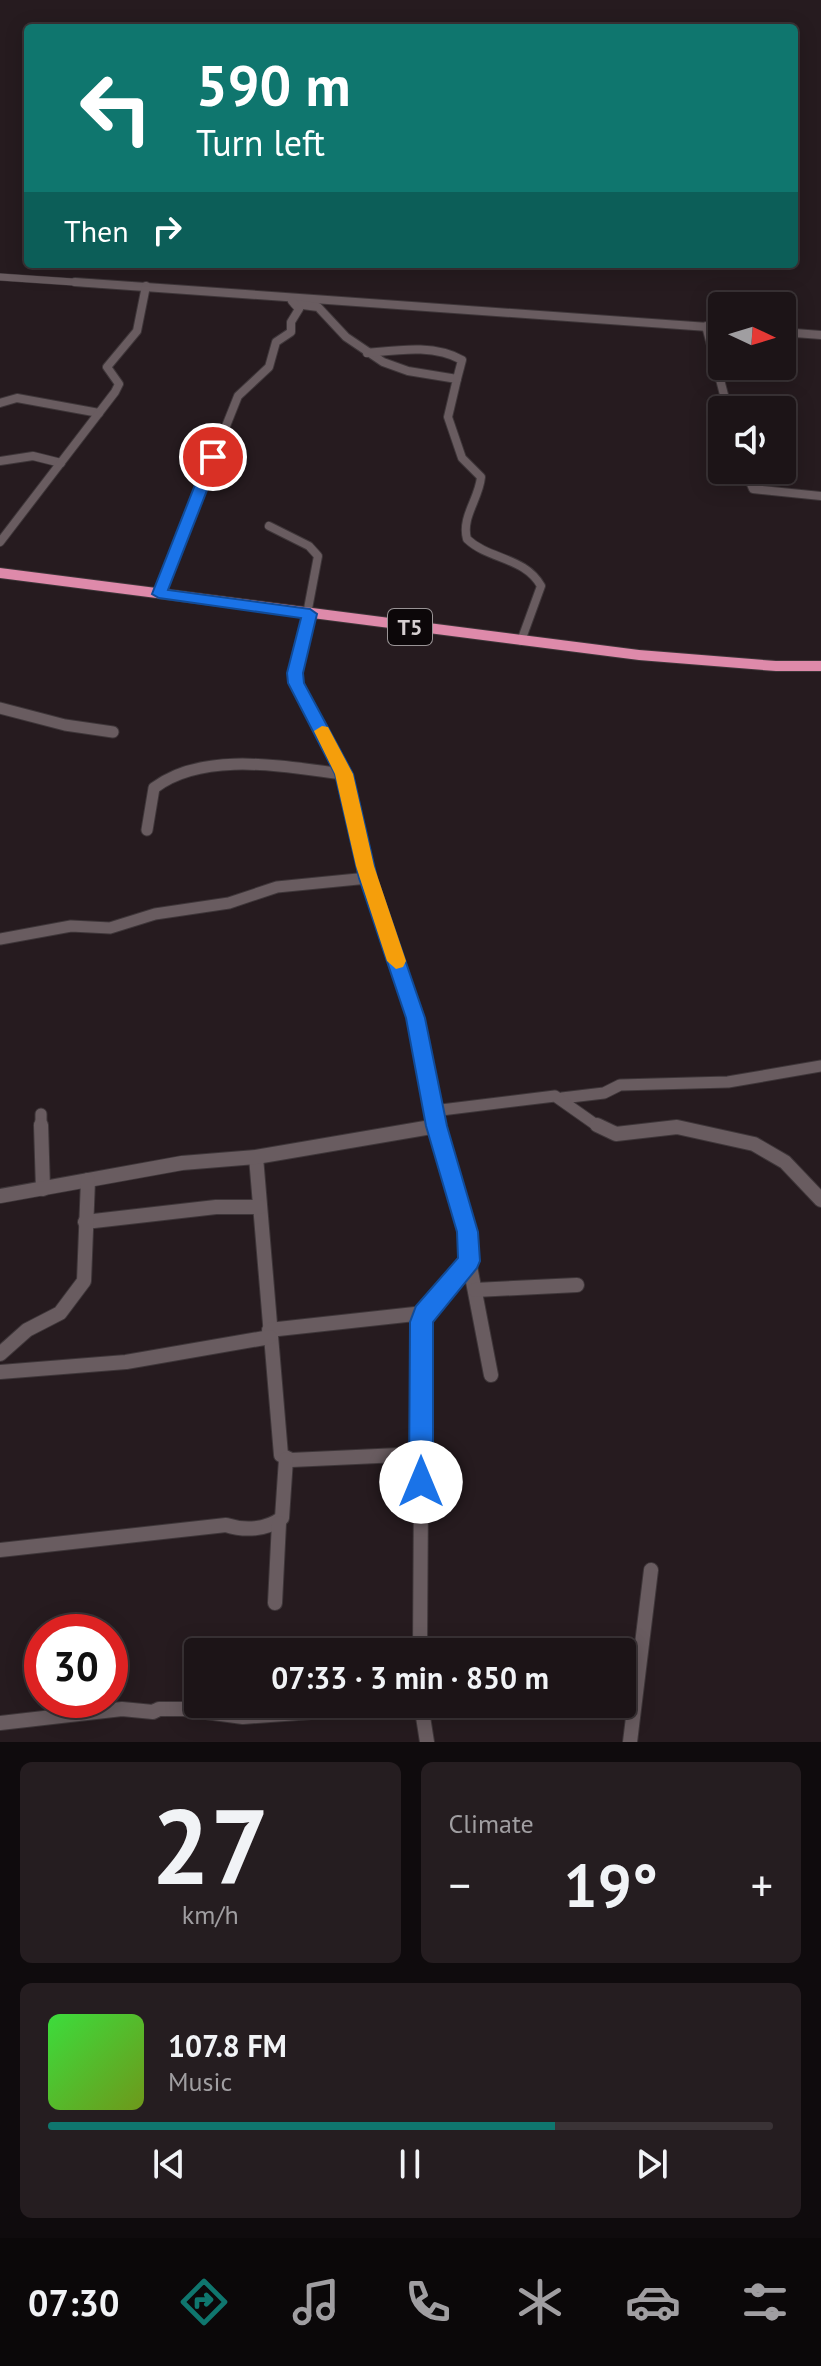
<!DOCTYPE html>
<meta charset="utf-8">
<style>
body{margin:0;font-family:"PT Sans",sans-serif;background:#251d20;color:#f1f3f6;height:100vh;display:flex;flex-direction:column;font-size:30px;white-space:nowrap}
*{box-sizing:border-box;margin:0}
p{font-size:26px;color:#a09ea1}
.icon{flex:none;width:44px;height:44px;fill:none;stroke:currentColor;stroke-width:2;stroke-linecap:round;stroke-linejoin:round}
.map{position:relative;height:1742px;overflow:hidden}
.side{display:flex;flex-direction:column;gap:20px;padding:20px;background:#0f0b0d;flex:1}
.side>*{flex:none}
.top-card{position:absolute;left:24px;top:24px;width:774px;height:244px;border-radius:8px;box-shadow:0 4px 20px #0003,0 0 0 2px #3a3336;background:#0f766e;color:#fff;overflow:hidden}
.needle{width:52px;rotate:94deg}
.controls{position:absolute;left:708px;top:292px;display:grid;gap:16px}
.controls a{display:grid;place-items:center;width:88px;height:88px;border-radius:8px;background:#1c1417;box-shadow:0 4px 20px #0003,0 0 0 2px #3a3336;font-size:40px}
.speed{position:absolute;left:24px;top:1614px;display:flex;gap:16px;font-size:40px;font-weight:700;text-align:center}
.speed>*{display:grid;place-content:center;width:104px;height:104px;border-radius:50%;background:#1c1417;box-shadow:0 4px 20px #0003,0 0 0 2px #3a3336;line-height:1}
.speed .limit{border:12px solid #d22;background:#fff;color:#111}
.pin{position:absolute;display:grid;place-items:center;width:68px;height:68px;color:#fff;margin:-34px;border:4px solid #fff;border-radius:50%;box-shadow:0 2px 8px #0007}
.me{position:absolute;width:88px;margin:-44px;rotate:0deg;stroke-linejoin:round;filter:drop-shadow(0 0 6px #0008)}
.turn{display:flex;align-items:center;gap:28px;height:168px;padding:0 40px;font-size:36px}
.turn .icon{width:104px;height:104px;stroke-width:2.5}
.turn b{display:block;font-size:56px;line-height:68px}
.then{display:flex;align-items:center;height:76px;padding:0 40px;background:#0003;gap:16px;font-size:30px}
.big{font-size:60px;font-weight:700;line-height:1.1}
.side .widget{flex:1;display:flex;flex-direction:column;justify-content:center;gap:12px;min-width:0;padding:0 28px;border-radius:12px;background:#251d20}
.side .dial{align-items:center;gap:0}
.dial b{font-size:104px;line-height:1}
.song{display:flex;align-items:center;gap:24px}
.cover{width:96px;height:96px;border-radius:12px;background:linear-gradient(135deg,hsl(120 70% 55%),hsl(80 70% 35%))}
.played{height:8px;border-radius:4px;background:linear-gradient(90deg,#0f766e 70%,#3a3336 70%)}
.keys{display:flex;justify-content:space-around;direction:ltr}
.heat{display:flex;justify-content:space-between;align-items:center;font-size:44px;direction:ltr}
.side .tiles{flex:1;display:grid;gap:20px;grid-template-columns:1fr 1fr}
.widget:last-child{grid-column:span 2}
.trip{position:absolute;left:184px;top:1638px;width:452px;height:80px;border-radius:8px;background:#1c1417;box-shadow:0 4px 20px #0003,0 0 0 2px #3a3336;font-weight:700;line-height:80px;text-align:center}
.menu{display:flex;height:128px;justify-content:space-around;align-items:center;background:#0b0809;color:#a09ea1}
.menu .icon{width:56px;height:56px}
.menu .active{color:#0f766e}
.menu b{font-size:36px;color:#f1f3f6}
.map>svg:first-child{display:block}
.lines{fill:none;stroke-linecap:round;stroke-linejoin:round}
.minor-far3-casing{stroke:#3e3639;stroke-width:8}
.minor-far2-casing{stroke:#3e3639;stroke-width:10}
.minor-far1-casing{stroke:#3e3639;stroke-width:13}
.minor-casing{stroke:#3e3639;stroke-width:16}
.trunk-casing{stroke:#3e3639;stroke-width:2}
.minor-far3{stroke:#695c60;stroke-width:7}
.minor-far2{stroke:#695c60;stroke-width:8}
.minor-far1{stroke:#695c60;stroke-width:11}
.minor{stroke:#695c60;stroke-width:14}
.trunk{fill:#de8aaa;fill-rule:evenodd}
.route{fill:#1a73e8;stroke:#114b97;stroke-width:2}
.slow{fill:#f59e0b}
.labels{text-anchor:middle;stroke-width:8;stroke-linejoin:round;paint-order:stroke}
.shield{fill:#0c0709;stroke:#999395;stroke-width:2}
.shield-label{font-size:22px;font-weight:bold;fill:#d6cfd1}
</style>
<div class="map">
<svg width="821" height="1742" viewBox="0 0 821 1742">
<rect width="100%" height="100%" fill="#261b1f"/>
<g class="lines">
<!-- minor-far3 casing -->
<g class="minor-far3-casing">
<polyline id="minor-far3" points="0,277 103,284"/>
</g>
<!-- minor-far2 casing -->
<g class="minor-far2-casing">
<g id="minor-far2">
<polyline points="75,282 722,328"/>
<path d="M295,304L318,307L346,337L383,362L408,371L457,379L448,417L462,458L481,477C479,499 461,517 467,539C489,560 525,557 541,586L521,641"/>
<polyline points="706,326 728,410"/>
<polyline points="782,332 821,335"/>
<path d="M367,353C398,350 434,344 462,360L457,379"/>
<polyline points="0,403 17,398 99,413"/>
<polyline points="0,461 33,456 61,463"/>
<polyline points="745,470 753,489 821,496"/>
<polyline points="269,526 309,546 318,556 307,614"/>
<polyline points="0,542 115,392 119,384 107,367 137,331 146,286"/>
<polyline points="159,594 238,396 269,367 276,342 291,332 291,322 299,309 292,301"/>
<polyline points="301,651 310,614"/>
</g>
</g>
<!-- minor-far1 casing -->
<g class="minor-far1-casing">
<g id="minor-far1">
<polyline points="301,649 295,673 296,683 344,774 368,878 416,1018 437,1127"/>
<polyline points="0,708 65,725 113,732"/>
<path d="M147,830L154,788C204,750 286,767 344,774"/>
<polyline points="0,939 71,926 110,928 155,914 229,903 277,887 368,878"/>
<polyline points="562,1098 604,1093 620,1085 728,1082 821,1066"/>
<polyline points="433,1111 555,1096 599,1127"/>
<polyline points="41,1114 41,1127"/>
<polyline points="432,1127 437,1126"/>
</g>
</g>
<!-- minor casing -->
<g class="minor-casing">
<g id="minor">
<polyline points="41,1125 43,1189"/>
<polyline points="597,1125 616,1134 677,1127 754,1144 785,1162 821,1200"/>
<polyline points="256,1157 281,1455 291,1460 421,1454"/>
<polyline points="0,1196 182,1163 256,1157 437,1126"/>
<polyline points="85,1222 216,1207 260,1207"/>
<polyline points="469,1261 491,1375"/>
<polyline points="475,1290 577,1285"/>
<polyline points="269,1330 424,1313"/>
<polyline points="0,1354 27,1330 60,1313 84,1281 88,1180"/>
<polyline points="0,1372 126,1362 270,1337"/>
<path d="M0,1550L226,1525C245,1531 266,1530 282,1518L286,1459"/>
<polyline points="275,1603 279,1523"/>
<polyline points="420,1652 422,1322 424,1313 459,1275 470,1247 437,1125"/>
<polyline points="0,1723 122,1709 153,1712 159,1709 184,1709 243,1717 421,1704 427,1742"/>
<polyline points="630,1742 651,1570"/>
</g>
</g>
<!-- trunk casing -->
<g class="trunk-casing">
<polygon id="trunk" points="0,568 639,650 776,661 821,661 821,671 776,671 639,660 0,578"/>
</g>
<!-- minor-far3 -->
<use href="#minor-far3" class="minor-far3"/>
<!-- minor-far2 -->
<use href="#minor-far2" class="minor-far2"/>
<!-- minor-far1 -->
<use href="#minor-far1" class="minor-far1"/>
<!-- minor -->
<use href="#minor" class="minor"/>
<!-- trunk -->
<use href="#trunk" class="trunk"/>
</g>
<!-- route -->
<polygon class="route" points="213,453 220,457 168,590 310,609 317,614 303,673 304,683 353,774 377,878 425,1018 447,1126 478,1232 480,1261 477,1268 433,1322 433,1482 430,1491 421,1494 412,1491 409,1482 410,1322 416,1306 458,1258 457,1232 426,1126 406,1018 359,878 335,774 288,683 287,673 301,618 159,598 152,594 206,457"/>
<!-- slow -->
<polygon class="slow" points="322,726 328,727 353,774 374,866 406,961 403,967 396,969 387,961 356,866 335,774 314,731"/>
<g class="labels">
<!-- shield labels -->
<rect class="shield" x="388" y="609" width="44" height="36" rx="6"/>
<g class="shield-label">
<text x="410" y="635">T5</text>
</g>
</g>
</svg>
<div class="controls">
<a><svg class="needle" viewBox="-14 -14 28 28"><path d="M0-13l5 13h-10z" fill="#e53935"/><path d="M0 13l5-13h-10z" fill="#a09ea1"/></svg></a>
<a><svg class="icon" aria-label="sound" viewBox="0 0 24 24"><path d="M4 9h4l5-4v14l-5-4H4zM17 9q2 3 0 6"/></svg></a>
</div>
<div class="speed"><div class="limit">30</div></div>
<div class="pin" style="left:213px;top:457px;background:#d93025"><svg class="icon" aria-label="arrive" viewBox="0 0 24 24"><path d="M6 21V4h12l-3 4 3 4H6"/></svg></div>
<svg class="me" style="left:421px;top:1482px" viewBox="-20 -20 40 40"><circle r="19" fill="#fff"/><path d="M0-13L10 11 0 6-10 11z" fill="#1a73e8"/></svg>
<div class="trip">07:33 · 3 min · 850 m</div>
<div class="top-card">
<div class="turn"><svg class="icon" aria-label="left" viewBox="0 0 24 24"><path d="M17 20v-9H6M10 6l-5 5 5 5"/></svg><div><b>590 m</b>Turn left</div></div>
<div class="then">Then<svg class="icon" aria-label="right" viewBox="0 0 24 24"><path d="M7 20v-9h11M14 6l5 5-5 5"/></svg></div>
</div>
</div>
<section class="side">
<div class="tiles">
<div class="widget dial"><b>27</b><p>km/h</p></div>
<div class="widget"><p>Climate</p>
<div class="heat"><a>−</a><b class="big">19°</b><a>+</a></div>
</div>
<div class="widget">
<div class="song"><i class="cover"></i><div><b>107.8 FM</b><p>Music</p></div></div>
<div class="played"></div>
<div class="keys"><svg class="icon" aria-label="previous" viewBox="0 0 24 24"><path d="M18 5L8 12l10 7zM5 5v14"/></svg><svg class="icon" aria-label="pause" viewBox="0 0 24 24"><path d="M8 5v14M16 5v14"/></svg><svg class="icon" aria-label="next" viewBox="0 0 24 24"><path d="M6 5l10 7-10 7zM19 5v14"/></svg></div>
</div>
</div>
</section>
<nav class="menu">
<b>07:30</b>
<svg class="icon active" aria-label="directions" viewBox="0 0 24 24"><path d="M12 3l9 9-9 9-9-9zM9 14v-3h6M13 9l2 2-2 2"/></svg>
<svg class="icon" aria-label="music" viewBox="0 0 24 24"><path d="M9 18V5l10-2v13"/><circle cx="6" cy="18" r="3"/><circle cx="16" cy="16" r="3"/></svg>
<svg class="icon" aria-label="phone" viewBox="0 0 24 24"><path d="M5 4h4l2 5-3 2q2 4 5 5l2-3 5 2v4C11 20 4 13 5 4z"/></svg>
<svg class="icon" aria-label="climate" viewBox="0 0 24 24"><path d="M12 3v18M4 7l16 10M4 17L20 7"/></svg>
<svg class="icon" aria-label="car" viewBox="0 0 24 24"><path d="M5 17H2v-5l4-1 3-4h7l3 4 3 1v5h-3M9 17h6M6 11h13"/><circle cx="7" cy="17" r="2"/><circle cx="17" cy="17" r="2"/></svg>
<svg class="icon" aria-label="filters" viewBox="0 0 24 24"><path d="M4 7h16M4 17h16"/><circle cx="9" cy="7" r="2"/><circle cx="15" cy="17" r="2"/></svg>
</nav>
